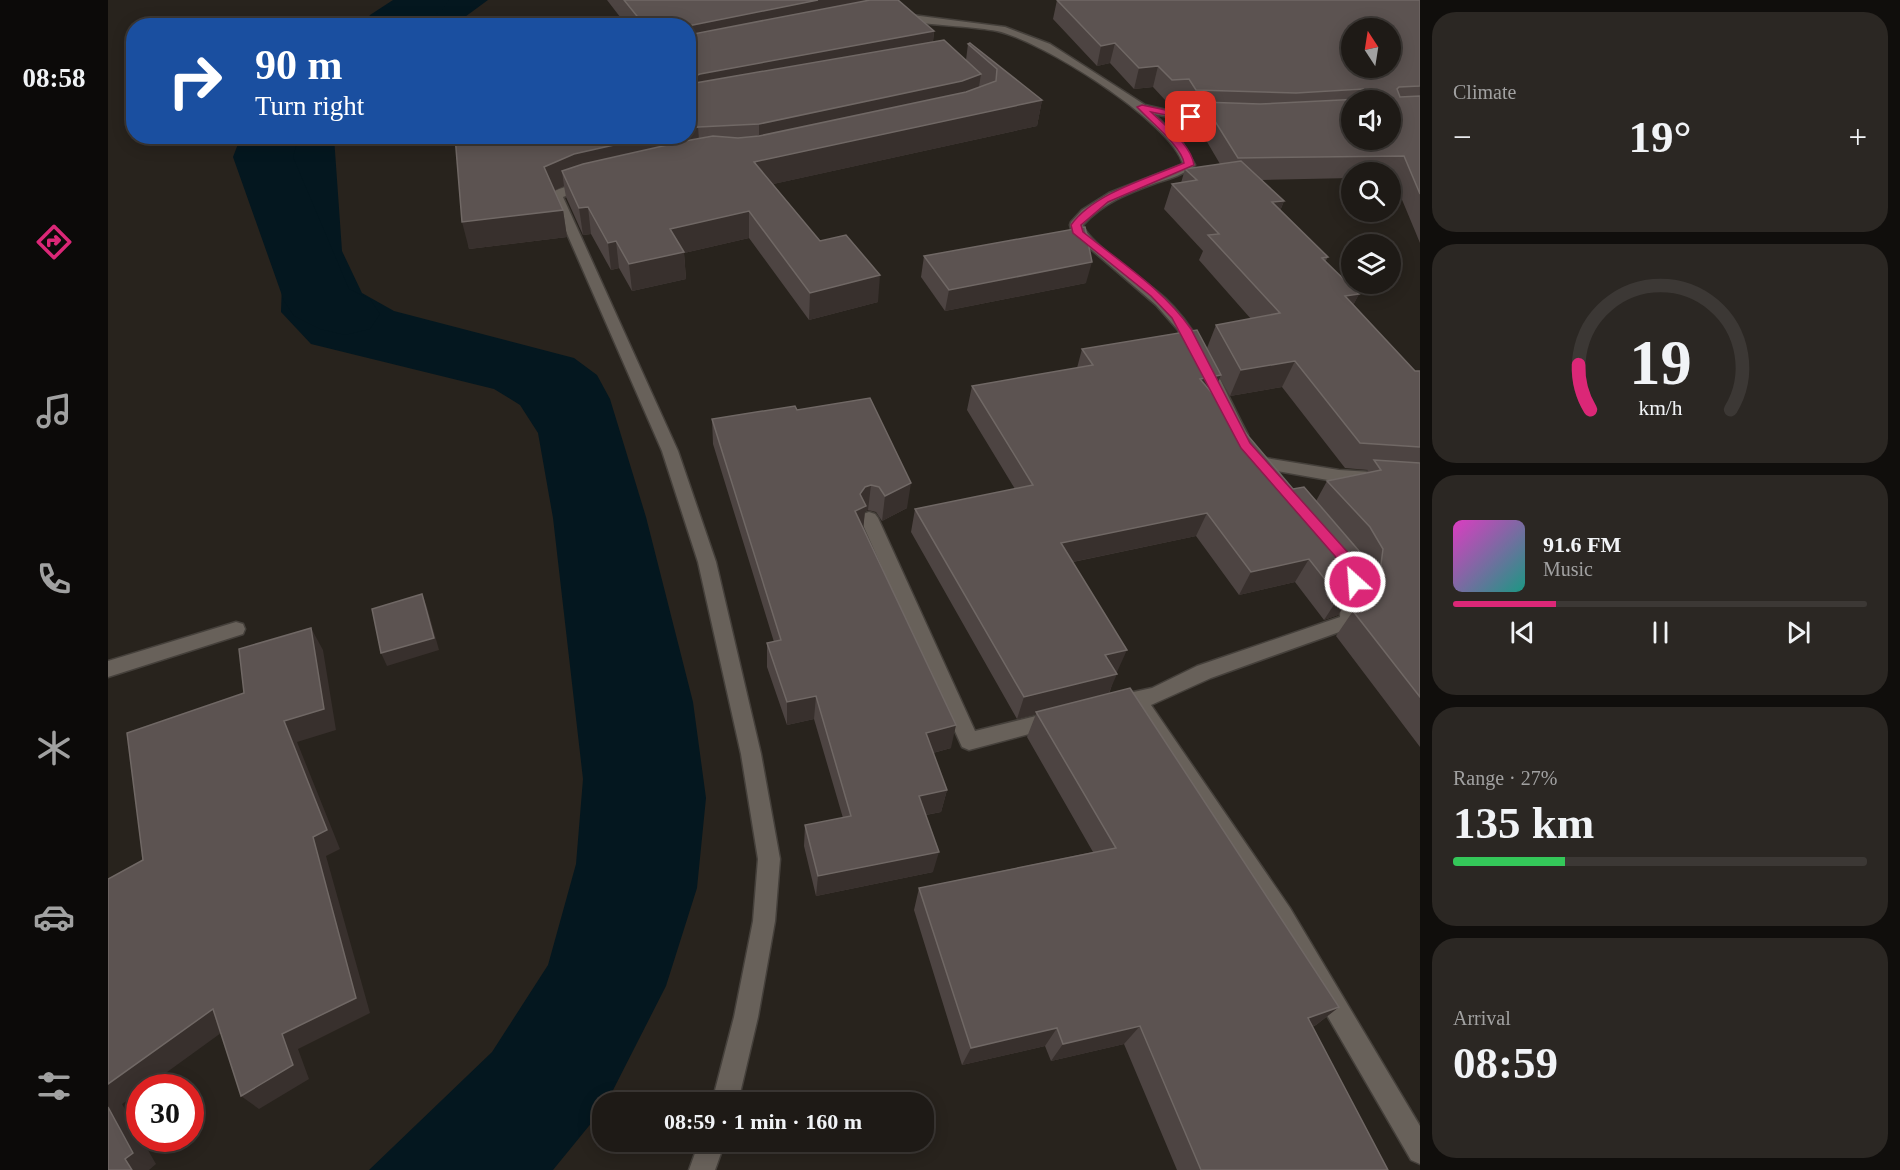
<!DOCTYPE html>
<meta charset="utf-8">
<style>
body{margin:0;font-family:Georgia,serif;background:#2b2723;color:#f1f3f6;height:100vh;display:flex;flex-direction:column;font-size:22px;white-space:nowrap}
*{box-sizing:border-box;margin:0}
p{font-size:20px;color:#a1a1a1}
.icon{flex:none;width:33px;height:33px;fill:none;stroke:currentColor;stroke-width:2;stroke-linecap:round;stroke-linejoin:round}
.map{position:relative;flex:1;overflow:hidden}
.drawer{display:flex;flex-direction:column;gap:12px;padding:12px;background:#100e0c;width:480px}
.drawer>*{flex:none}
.guide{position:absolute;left:18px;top:18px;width:570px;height:126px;border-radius:24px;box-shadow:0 3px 15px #0003,0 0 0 2px #3c3835;background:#1a4fa0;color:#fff;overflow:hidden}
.needle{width:39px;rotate:348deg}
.buttons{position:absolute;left:1233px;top:18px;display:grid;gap:12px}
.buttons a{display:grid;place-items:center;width:60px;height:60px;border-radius:50%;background:#1e1a16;box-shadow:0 3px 15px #0003,0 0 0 2px #3c3835;font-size:30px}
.speed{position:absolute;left:18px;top:1074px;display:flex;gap:12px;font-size:30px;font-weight:700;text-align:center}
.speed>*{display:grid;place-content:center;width:78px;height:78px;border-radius:50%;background:#1e1a16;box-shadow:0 3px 15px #0003,0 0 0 2px #3c3835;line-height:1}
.speed .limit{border:9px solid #d22;background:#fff;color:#111}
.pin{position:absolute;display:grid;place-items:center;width:51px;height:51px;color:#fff;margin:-26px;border-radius:12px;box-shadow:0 3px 9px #0006}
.me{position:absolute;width:66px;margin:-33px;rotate:334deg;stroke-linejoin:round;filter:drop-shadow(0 0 4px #0008)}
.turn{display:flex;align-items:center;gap:21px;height:126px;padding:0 30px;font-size:27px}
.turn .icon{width:78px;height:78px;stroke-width:2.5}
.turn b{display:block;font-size:42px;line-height:51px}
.big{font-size:45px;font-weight:600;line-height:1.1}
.drawer .widget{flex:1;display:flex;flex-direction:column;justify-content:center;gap:9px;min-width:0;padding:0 21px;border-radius:24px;background:#2b2723}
.drawer .dial{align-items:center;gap:0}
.dial svg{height:156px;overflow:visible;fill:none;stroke:#3c3835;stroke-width:7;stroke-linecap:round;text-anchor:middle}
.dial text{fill:#f1f3f6;stroke:none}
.song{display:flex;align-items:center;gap:18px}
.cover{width:72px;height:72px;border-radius:9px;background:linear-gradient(135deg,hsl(310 70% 55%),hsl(170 70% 35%))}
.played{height:6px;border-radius:3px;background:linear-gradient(90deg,#db2777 25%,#3c3835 25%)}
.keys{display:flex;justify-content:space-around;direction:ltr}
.heat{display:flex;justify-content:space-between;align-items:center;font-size:33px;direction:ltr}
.charge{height:9px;border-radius:4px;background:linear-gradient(90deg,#34c759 27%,#3c3835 0)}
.trip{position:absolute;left:484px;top:1092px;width:342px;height:60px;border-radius:24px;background:#1e1a16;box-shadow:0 3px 15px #0003,0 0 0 2px #3c3835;font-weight:600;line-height:60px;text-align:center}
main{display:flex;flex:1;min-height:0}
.tabs{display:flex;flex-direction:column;width:108px;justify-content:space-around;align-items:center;background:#0c0a09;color:#a1a1a1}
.tabs .icon{width:42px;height:42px}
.tabs .current{color:#db2777}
.tabs b{font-size:27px;color:#f1f3f6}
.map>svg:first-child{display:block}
.water{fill:#04171f}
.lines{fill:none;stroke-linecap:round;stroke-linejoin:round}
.river{fill:#04171f;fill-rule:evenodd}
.minor-casing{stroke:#45403b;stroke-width:3}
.minor{fill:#68615a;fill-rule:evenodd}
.wall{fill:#4d4442;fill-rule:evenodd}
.shaded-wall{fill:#38302d}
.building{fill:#5c5351;stroke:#706865;stroke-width:1.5;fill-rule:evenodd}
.route{fill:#db2777;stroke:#8e194d;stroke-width:1.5}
</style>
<main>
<nav class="tabs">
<b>08:58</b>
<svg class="icon current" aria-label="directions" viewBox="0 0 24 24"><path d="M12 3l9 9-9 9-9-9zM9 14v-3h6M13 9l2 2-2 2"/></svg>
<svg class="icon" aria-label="music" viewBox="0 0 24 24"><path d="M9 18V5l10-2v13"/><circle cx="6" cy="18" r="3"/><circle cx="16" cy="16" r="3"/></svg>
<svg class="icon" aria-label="phone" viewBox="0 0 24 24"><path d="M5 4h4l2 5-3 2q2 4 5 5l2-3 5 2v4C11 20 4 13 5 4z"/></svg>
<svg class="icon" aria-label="climate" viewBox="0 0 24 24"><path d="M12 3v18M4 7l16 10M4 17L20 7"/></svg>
<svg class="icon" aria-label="car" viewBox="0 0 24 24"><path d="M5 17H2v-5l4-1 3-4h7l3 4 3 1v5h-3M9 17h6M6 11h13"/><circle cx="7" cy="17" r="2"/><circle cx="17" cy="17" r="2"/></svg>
<svg class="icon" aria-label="filters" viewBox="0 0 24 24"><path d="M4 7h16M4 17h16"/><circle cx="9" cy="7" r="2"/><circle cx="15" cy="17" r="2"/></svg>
</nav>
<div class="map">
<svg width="1312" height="1170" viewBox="0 0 1312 1170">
<rect width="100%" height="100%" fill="#28231d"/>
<!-- water -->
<g class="water">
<polygon points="331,0 380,0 346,25 298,25"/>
<polygon points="179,137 226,137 234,251 254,293 286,311 466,358 489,375 502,399 538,517 585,702 598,798 589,888 558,986 499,1102 495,1102 494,1110 445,1170 261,1170 384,1052 440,965 468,864 475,779 445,518 430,433 412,405 386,389 203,344 173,312"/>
</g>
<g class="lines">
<!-- river -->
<g class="river">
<polygon points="285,0 341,0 334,10 313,26 255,26 262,15"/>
<polygon points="133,136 191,136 185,157 241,289 262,299 272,314 262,329 237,335 212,329 186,316 176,301 125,157"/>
</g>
<!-- minor casing -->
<g class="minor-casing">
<g id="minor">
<path d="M739,0H752L781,12L897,27L942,44L1037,105L1071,113L1116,116L1118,118L1112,121L1071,119L1046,114L1073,140L1087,165C1078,174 1061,179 1048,183C1020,193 995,203 975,225C979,242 1041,283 1057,298C1094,332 1116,390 1140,435L1138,439H1126L1070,330L1048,305L964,233L962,225L963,222L974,210L1001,193L1075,164C1063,121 932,40 889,31C848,23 771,27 739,0Z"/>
<polygon points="481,179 485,180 485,186 455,197 570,451 608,562 653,754 672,859 667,921 650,1017 630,1102 604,1102 626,1017 645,921 650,859 633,754 590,562 554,451 443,197 445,191"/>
<polygon points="1152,457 1231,470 1312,475 1312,487 1231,482 1146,467 1144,463 1146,459"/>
<polygon points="761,512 767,514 770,518 867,731 948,711 955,713 958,719 955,725 861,750 854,747 752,518 755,514"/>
<path d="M1233,547C1242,550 1254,566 1256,576C1257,582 1253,584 1252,589C1248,601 1254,614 1248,626L1103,678L1043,705L1182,908L1312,1126V1164L1303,1160L1166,924L1018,699L1021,693L1044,688L1089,666L1232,617L1234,586L1238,575L1224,554L1227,549Z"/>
<polygon points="128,622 135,624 137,629 135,634 0,677 0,661"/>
<polygon points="591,1142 617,1142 607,1170 581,1170"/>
</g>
</g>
<!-- minor -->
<use href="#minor" class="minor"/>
</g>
<!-- wall -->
<g class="wall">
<polygon points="499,0 790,0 826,31 825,42 858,60 860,44 934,100 929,126 665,184 712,241 770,302 701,320 641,238 576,253 578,279 524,291 511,268 503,270 483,234 475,235 458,197 456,186 447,191 455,210 459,237 361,249 347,136 580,136 580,26 519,26"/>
<path d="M949,0H1312V243L1285,178H1282V172H1244V178L1154,180L1176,201L1172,211L1220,257L1217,262L1251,294L1245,305L1307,371H1312V747L1228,636L1245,611L1253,608L1258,574L1249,558L1247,563L1245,592L1230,615L1216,620L1187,582L1131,595L1088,536L965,562L1009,672H1008L1001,694L1231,1007L1208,1025L1204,1027L1280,1170H1069L1016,1044L943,1061L937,1046L854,1065L806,910L811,888L985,852L919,737L928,714L909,719L803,532L807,509L907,489L859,410L864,386L969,368L974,349L1099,348L1108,325L1143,319L1091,260L1095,251L1056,209L1064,184L1073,183L1077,169L1112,164L1088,123L1092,111H1081L1075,100L1058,101L1045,87L1026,89L1002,63L989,66L945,19ZM1112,378L1122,396L1174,387L1237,468L1260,470L1258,473L1219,481L1208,501L1185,489L1105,395Z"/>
<polygon points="816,256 978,283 837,311 813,277"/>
<polygon points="689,410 799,508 774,521 768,512 760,510 757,511 755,528 843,748 825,753 839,790 833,812 818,815 825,872 708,896 696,846 697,825 735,818 706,719 679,725 659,667 659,643 666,642 605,444 604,419"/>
</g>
<!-- shaded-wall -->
<g class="shaded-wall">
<polygon points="710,0 763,0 580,51 580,26"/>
<polygon points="826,31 823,56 588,102 587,76 592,74"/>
<polygon points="1007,43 1002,63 989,66 993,46"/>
<polygon points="1050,66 1045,87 1026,89 1031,68"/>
<polygon points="873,74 869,99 651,150 651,124"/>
<polygon points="934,100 929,126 647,188 646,162"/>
<polygon points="590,127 592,153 454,171 456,186 441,193 436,167 466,154 546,136 580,136 580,129"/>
<polygon points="1176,201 1166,225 1164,202"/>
<polygon points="480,207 483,234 475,235 471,208"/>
<polygon points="455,210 459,237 361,249 354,222"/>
<polygon points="641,211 641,238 576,253 578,279 524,291 521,264 562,229"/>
<polygon points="508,241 511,268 503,270 500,243"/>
<polygon points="984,262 978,283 837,311 841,290"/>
<polygon points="772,275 770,302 701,320 702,293"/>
<polygon points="1251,294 1238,319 1237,296"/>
<polygon points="1187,361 1174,387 1122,396 1133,370"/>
<polygon points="1113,375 1103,399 1092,379"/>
<polygon points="803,483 799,508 774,521 777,496"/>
<polygon points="763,485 760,510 757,511 755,531 747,511 752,494 757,487"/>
<polygon points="1099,513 1088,536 945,566 953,543"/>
<polygon points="1201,559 1187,582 1131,595 1143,572"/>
<polygon points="1245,592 1230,615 1216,620 1231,597"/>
<polygon points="314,594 319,607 331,650 279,666 273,653"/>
<polygon points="203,628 215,650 228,730 189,742 232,849 218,856 262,1013 190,1049 201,1079 151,1109 133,1096 174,1034 205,837 176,721"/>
<polygon points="1019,650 1009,672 987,677 997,655"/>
<polygon points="1009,674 999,697 928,712 928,714 909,719 916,697"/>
<polygon points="708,696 706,719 679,725 679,702"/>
<polygon points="848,725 843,748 813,756 818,733"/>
<polygon points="839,790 833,812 806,817 811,796"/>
<polygon points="831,852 825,872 708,896 710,876"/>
<polygon points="1231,1007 1208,1025 1178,1036 1200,1018"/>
<polygon points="105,1009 124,1025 37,1088 32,1088 32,1092 14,1104 32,1135 32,1138 33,1138 48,1164 41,1170 24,1170 17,1159 0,1107 0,1084"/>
<polygon points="1032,1026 1016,1044 943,1061 955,1044"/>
<polygon points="949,1028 937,1046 854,1065 863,1048"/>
</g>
<!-- building -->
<g class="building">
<polygon points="516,0 710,0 580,26 537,26"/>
<polygon points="762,0 790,0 826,31 592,74 587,76 587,83 836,40 873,74 854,81 651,124 590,127 580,129 580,84 586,83 580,76 580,35"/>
<path d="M949,0H1312V86L1291,87L1289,89L1292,97L1312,96V194L1296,156L1130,158L1095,102L1152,104L1253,99L1255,89L1188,93L1088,90L1081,79L1064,80L1050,66L1031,68L1007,43L993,46ZM1244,28H1282V68H1244ZM1244,100H1282V140H1244Z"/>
<polygon points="862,43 934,100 646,162 712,241 738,235 772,275 702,293 641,211 562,229 576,252 521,264 508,241 500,243 480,207 471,208 454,171 475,164 577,141 605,136 630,138 651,136 858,92 888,81 889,69 860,44"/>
<polygon points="347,136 546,136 466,154 436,167 455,210 354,222"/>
<polygon points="1133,161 1176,201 1164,202 1220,257 1214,258 1251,294 1237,296 1307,371 1312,371 1312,447 1252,443 1187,361 1133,370 1108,325 1172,313 1100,235 1111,234 1064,184 1089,180 1077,169"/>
<polygon points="977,227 984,262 841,290 816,256"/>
<polygon points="1089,330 1113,375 1092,379 1185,489 1196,487 1251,551 1247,563 1245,592 1231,597 1201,559 1143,572 1099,513 953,543 1019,650 997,655 1009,674 916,697 807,509 925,485 864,386 985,365 974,349"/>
<polygon points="762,398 803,483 777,496 771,487 763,485 757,487 752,494 758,506 747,511 848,725 818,733 839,790 811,796 831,852 710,876 697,825 743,816 708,696 679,702 659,643 673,640 604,419 687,406 689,410"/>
<polygon points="1266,460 1312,463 1312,697 1245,611 1268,602 1275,549 1262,527 1219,481 1273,470"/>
<polygon points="314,594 326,638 273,653 264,609"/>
<polygon points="203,628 216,709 176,721 219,830 205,837 248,998 174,1034 185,1065 133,1096 105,1009 0,1084 0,879 35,860 19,733 136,693 131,649"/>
<polygon points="1022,688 1231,1007 1200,1018 1280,1170 1093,1170 1032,1026 955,1044 949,1028 863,1048 811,888 1008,848 928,712"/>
<polygon points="0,1107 25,1153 17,1159 24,1170 0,1170"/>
</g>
<!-- route -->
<path class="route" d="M1034,105L1086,116V119L1083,120L1043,112C1057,126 1083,144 1086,165L1000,202L973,225L975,232C1012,262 1055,289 1083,329L1142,443L1243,556L1254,574L1252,585H1242L1241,574L1233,563L1133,448L1064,318L1043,296L965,233L963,225C986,193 1041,178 1076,163C1074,147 1042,121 1031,109L1029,107Z"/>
</svg>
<div class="buttons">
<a><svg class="needle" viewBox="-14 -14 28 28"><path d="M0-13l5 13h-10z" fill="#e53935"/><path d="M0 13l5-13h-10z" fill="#a1a1a1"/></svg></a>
<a><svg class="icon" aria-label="sound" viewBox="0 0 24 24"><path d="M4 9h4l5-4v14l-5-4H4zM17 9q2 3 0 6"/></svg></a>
<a><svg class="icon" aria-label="search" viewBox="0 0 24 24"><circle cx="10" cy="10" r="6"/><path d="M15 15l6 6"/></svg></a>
<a><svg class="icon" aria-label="layers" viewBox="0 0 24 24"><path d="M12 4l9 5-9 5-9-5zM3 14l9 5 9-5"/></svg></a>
</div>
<div class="speed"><div class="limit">30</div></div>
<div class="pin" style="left:1083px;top:117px;background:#d93025"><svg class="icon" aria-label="arrive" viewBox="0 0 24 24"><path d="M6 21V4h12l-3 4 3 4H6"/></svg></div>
<svg class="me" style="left:1247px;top:582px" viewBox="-20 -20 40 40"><circle r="17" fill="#db2777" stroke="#fff" stroke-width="3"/><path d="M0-11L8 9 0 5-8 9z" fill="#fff"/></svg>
<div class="trip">08:59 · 1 min · 160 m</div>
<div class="guide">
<div class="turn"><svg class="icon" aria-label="right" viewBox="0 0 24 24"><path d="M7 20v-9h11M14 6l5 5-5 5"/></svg><div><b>90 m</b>Turn right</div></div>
</div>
</div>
<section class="drawer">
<div class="widget"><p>Climate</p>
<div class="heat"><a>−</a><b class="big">19°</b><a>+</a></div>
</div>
<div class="widget dial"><svg viewBox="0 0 100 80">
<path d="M14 69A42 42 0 1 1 86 69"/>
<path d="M14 69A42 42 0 0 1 8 46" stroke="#db2777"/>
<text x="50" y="56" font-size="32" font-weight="700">19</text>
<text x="50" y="72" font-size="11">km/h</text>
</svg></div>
<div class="widget">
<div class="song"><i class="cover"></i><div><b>91.6 FM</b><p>Music</p></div></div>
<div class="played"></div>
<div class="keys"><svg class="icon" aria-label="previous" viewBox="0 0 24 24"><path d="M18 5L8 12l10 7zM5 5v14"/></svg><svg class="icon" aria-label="pause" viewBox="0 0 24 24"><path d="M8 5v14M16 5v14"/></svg><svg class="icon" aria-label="next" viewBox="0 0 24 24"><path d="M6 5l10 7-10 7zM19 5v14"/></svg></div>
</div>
<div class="widget"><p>Range · 27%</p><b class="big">135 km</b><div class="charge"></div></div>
<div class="widget"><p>Arrival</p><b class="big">08:59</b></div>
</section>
</main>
